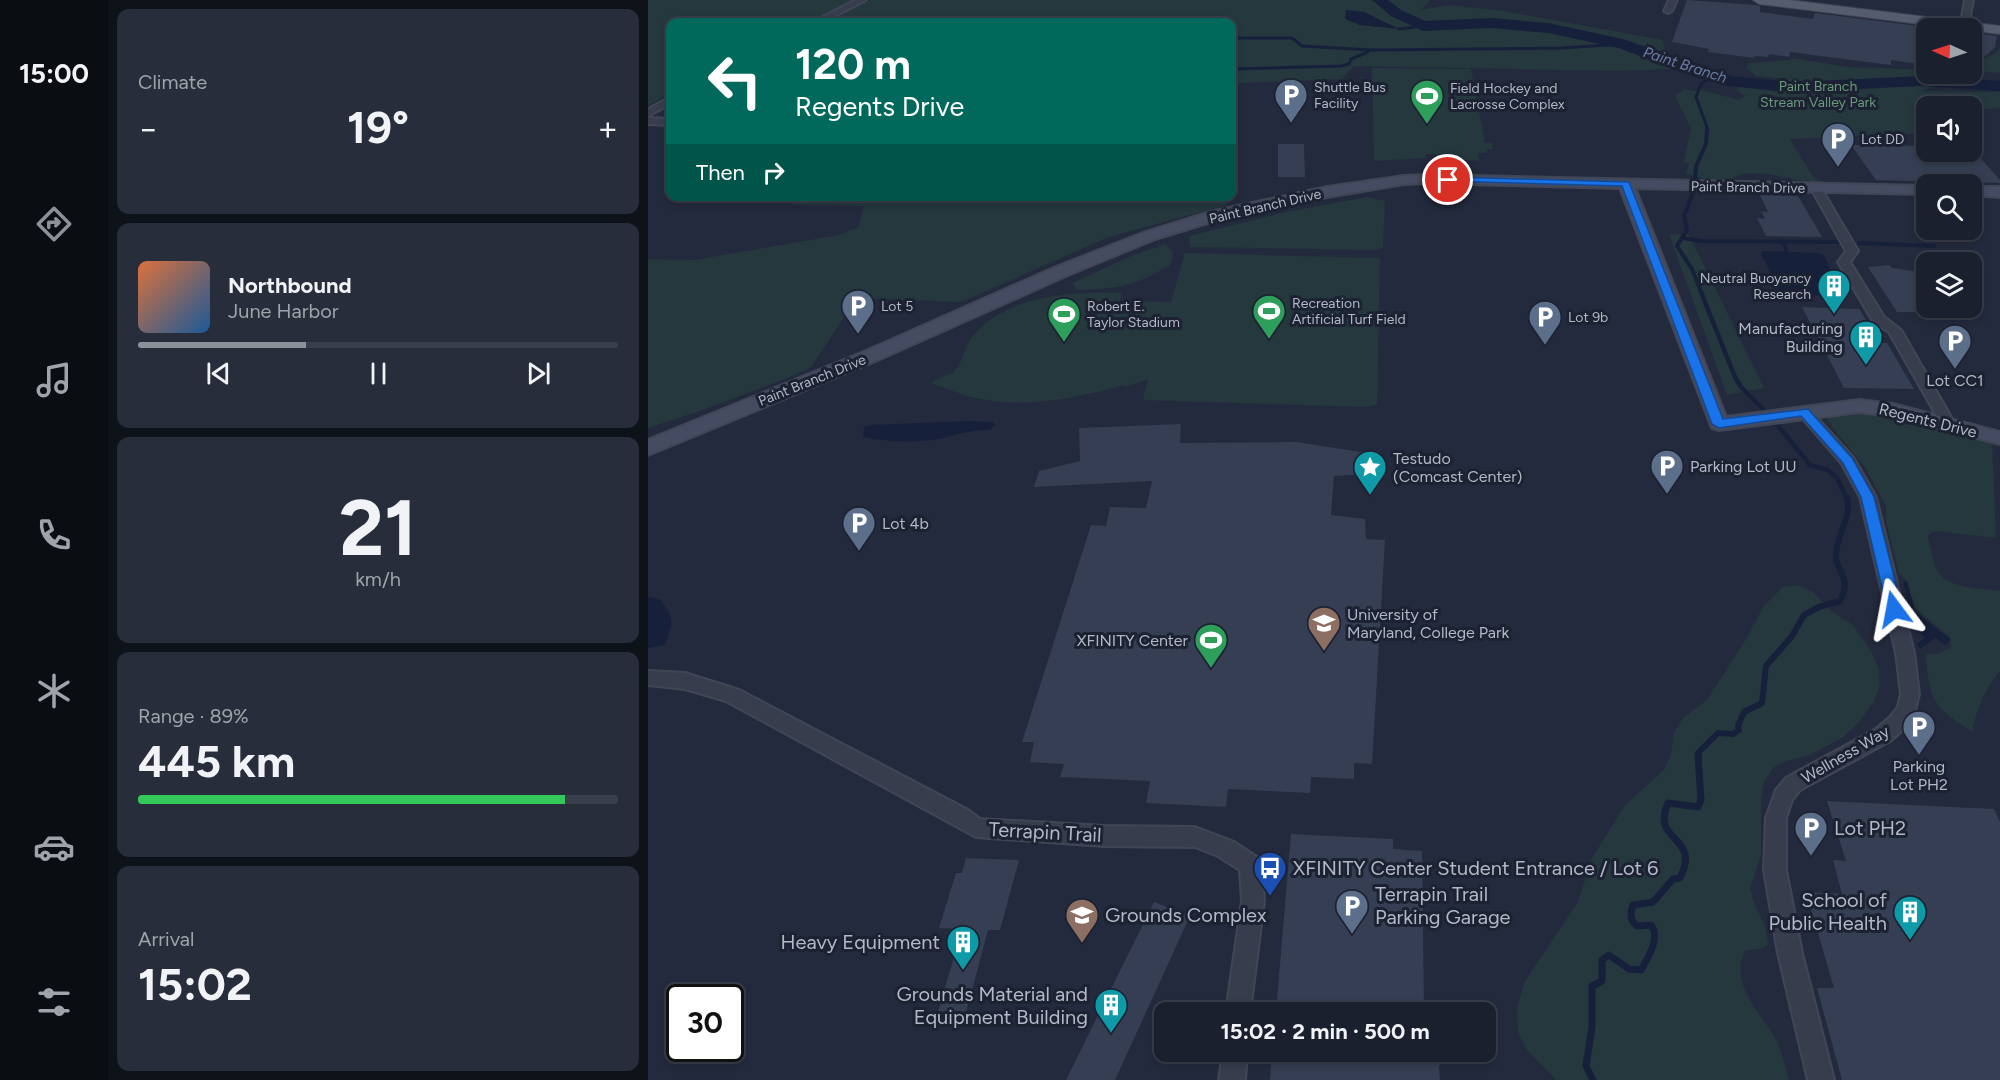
<!DOCTYPE html>
<meta charset="utf-8">
<style>
body{margin:0;font-family:Figtree,sans-serif;background:#272d3a;color:#f1f3f6;height:100vh;display:flex;flex-direction:column;font-size:22px;white-space:nowrap}
*{box-sizing:border-box;margin:0}
p{font-size:20px;color:#9fa3aa}
.icon{flex:none;width:33px;height:33px;fill:none;stroke:currentColor;stroke-width:2;stroke-linecap:round;stroke-linejoin:round}
.map{position:relative;flex:1;overflow:hidden}
.details{display:flex;flex-direction:column;gap:9px;padding:9px;background:#0e1219;width:540px}
.details>*{flex:none}
.top-card{position:absolute;left:18px;top:18px;width:570px;height:183px;border-radius:12px;box-shadow:0 3px 9px #0003,0 0 0 2px #383e4a;background:#00695c;color:#fff;overflow:hidden}
.needle{width:39px;rotate:273deg}
.buttons{position:absolute;left:1268px;top:18px;display:grid;gap:12px}
.buttons a{display:grid;place-items:center;width:66px;height:66px;border-radius:12px;background:#1a202e;box-shadow:0 3px 9px #0003,0 0 0 2px #383e4a;font-size:30px}
.speed{position:absolute;left:18px;top:984px;display:flex;gap:12px;font-size:30px;font-weight:700;text-align:center}
.speed>*{display:grid;place-content:center;width:78px;height:78px;border-radius:50%;background:#1a202e;box-shadow:0 3px 9px #0003,0 0 0 2px #383e4a;line-height:1}
.speed .limit{border:3px solid #111;border-radius:9px;background:#fff;color:#111}
.pin{position:absolute;display:grid;place-items:center;width:51px;height:51px;color:#fff;margin:-26px;border:3px solid #fff;border-radius:50%;box-shadow:0 2px 6px #0007}
.me{position:absolute;width:66px;margin:-33px;rotate:347deg;stroke-linejoin:round;filter:drop-shadow(0 0 4px #0008)}
.turn{display:flex;align-items:center;gap:21px;height:126px;padding:0 30px;font-size:27px}
.turn .icon{width:78px;height:78px;stroke-width:2.5}
.turn b{display:block;font-size:42px;line-height:51px}
.then{display:flex;align-items:center;height:57px;padding:0 30px;background:#0003;gap:12px;font-size:22px}
.big{font-size:45px;font-weight:700;line-height:1.1}
.details .card{flex:1;display:flex;flex-direction:column;justify-content:center;gap:9px;min-width:0;padding:0 21px;border-radius:12px;background:#272d3a}
.details .dial{align-items:center;gap:0}
.dial b{font-size:78px;line-height:1}
.song{display:flex;align-items:center;gap:18px}
.cover{width:72px;height:72px;border-radius:9px;background:linear-gradient(135deg,hsl(20 70% 55%),hsl(210 70% 35%))}
.played{height:6px;border-radius:3px;background:linear-gradient(90deg,#8c9099 35%,#383e4a 35%)}
.keys{display:flex;justify-content:space-around;direction:ltr}
.heat{display:flex;justify-content:space-between;align-items:center;font-size:33px;direction:ltr}
.charge{height:9px;border-radius:4px;background:linear-gradient(90deg,#34c759 89%,#383e4a 0)}
.trip{position:absolute;left:506px;top:1002px;width:342px;height:60px;border-radius:12px;background:#1a202e;box-shadow:0 3px 9px #0003,0 0 0 2px #383e4a;font-weight:700;line-height:60px;text-align:center}
main{display:flex;flex:1;min-height:0}
.tab-bar{display:flex;flex-direction:column;width:108px;justify-content:space-around;align-items:center;background:#0a0d12;color:#9fa3aa}
.tab-bar .icon{width:42px;height:42px}
.tab-bar .on{color:#8c9099}
.tab-bar b{font-size:27px;color:#f1f3f6}
.map>svg:first-child{display:block}
.green{fill:#25383e}
.water{fill:#16203b}
.lines{fill:none;stroke-linecap:round;stroke-linejoin:round}
.stream-far4{stroke:#16203b;stroke-width:3}
.stream-far3{stroke:#16203b;stroke-width:4}
.stream-far2{stroke:#16203b;stroke-width:4.5}
.stream-far1{stroke:#16203b;stroke-width:6}
.stream{stroke:#16203b;stroke-width:7}
.river{fill:#16203b;fill-rule:evenodd}
.building{fill:#353e53}
.street-casing{stroke:#404656;stroke-width:4}
.secondary-casing{stroke:#404656;stroke-width:4}
.primary-casing{stroke:#404656;stroke-width:2}
.street{fill:#373d4d;fill-rule:evenodd}
.secondary{fill:#454b60;fill-rule:evenodd}
.primary{fill:#555c6d;fill-rule:evenodd}
.route{fill:#1a73e8;stroke:#114b97;stroke-width:1.5}
.labels{text-anchor:middle;stroke-width:6;stroke-linejoin:round;paint-order:stroke}
.far-park-label{font-size:14px;fill:#699a7a;stroke:#1c2232}
.far-poi-label{font-size:14px;fill:#b2b8c8;stroke:#1c2232;text-anchor:start}
.far-street-label{font-size:14px;fill:#b2b8c8;stroke:#1c2232}
.far-water-label{font-size:15px;font-style:italic;fill:#6b7da8;stroke:#1c2232}
.poi-label{font-size:16px;fill:#b2b8c8;stroke:#1c2232;text-anchor:start}
.street-label{font-size:16px;fill:#b2b8c8;stroke:#1c2232}
.near-poi-label{font-size:20px;fill:#b2b8c8;stroke:#1c2232;text-anchor:start}
.near-street-label{font-size:20px;fill:#b2b8c8;stroke:#1c2232}
</style>
<main>
<nav class="tab-bar">
<b>15:00</b>
<svg class="icon on" aria-label="directions" viewBox="0 0 24 24"><path d="M12 3l9 9-9 9-9-9zM9 14v-3h6M13 9l2 2-2 2"/></svg>
<svg class="icon" aria-label="music" viewBox="0 0 24 24"><path d="M9 18V5l10-2v13"/><circle cx="6" cy="18" r="3"/><circle cx="16" cy="16" r="3"/></svg>
<svg class="icon" aria-label="phone" viewBox="0 0 24 24"><path d="M5 4h4l2 5-3 2q2 4 5 5l2-3 5 2v4C11 20 4 13 5 4z"/></svg>
<svg class="icon" aria-label="climate" viewBox="0 0 24 24"><path d="M12 3v18M4 7l16 10M4 17L20 7"/></svg>
<svg class="icon" aria-label="car" viewBox="0 0 24 24"><path d="M5 17H2v-5l4-1 3-4h7l3 4 3 1v5h-3M9 17h6M6 11h13"/><circle cx="7" cy="17" r="2"/><circle cx="17" cy="17" r="2"/></svg>
<svg class="icon" aria-label="filters" viewBox="0 0 24 24"><path d="M4 7h16M4 17h16"/><circle cx="9" cy="7" r="2"/><circle cx="15" cy="17" r="2"/></svg>
</nav>
<section class="details">
<div class="card"><p>Climate</p>
<div class="heat"><a>−</a><b class="big">19°</b><a>+</a></div>
</div>
<div class="card">
<div class="song"><i class="cover"></i><div><b>Northbound</b><p>June Harbor</p></div></div>
<div class="played"></div>
<div class="keys"><svg class="icon" aria-label="previous" viewBox="0 0 24 24"><path d="M18 5L8 12l10 7zM5 5v14"/></svg><svg class="icon" aria-label="pause" viewBox="0 0 24 24"><path d="M8 5v14M16 5v14"/></svg><svg class="icon" aria-label="next" viewBox="0 0 24 24"><path d="M6 5l10 7-10 7zM19 5v14"/></svg></div>
</div>
<div class="card dial"><b>21</b><p>km/h</p></div>
<div class="card"><p>Range · 89%</p><b class="big">445 km</b><div class="charge"></div></div>
<div class="card"><p>Arrival</p><b class="big">15:02</b></div>
</section>
<div class="map">
<svg width="1352" height="1080" viewBox="0 0 1352 1080">
<rect width="100%" height="100%" fill="#232a3d"/>
<!-- green -->
<g class="green">
<polygon points="0,0 209,0 164,22 22,22 22,96 0,108"/>
<polygon points="222,0 782,0 773,10 800,5 855,11 1015,40 1020,66 1025,69 970,71 706,66 694,79 590,83 584,164 584,22 177,22"/>
<polygon points="1352,47 1352,73 1329,71 1323,73 1323,71 1329,71 1330,62 1346,54"/>
<path d="M1143,58L1200,67L1278,70V74H1323L1273,91L1352,92V108L1328,110L1323,116V106H1278V133L1142,139L1164,175L1175,183C1151,183 1129,173 1106,173C1092,173 1090,176 1079,180C1067,183 1050,177 1038,173L1041,163L1036,162L1043,128L1027,96L1037,89L1045,91L1054,90L1091,100L1097,96L1087,90L1092,87L1136,93L1139,79L1108,76L1098,67L1102,63L1143,60Z"/>
<polygon points="724,68 823,69 837,143 844,143 845,149 838,149 838,153 830,153 831,161 794,158 793,154 778,154 778,158 726,161"/>
<polygon points="152,196 580,196 580,197 578,205 461,237 313,302 209,298 163,367 142,377 52,411 0,428 0,259 46,260 191,235 211,227 216,206 144,205"/>
<polygon points="719,197 737,201 735,247 729,250 542,247 541,236 638,212"/>
<polygon points="1021,234 1041,235 1116,388 1079,395"/>
<path d="M518,244L525,253L522,265C487,286 469,289 429,290L424,283L483,256Z"/>
<path d="M537,253L732,258L729,404L720,407L495,400L500,379L478,387L476,385C429,398 376,409 328,398C313,395 298,388 283,383C290,378 297,377 304,373C314,367 316,347 324,337C359,294 423,292 474,293L472,301L523,302Z"/>
<path d="M1205,413L1254,417L1344,442L1348,538L1289,531L1284,532L1280,536C1282,546 1284,558 1288,568C1296,589 1333,588 1352,591V671C1337,688 1329,709 1324,731C1285,707 1281,700 1278,654H1290L1303,647L1302,637L1267,609L1260,582L1251,573L1238,521V506L1217,467L1178,419L1181,417Z"/>
<path d="M1151,585L1165,592L1182,610L1205,625L1224,653L1230,667L1232,685L1226,701L1211,722L1195,737L1162,755L1135,762L1125,768L1116,782L1113,798V855L1102,888L1107,906L1117,926L1120,944L1115,948L1097,951C1079,986 1117,1015 1130,1044C1135,1055 1137,1068 1141,1080H908L878,1049L870,1032L869,1008L877,981L930,902L944,858L977,805L1016,770L1023,755L1026,733L1035,718L1059,700L1100,636L1115,607L1135,587Z"/>
</g>
<!-- water -->
<g class="water">
<polygon points="698,10 716,12 751,29 712,25 697,19"/>
<polygon points="1115,251 1170,253 1176,256 1194,294 1187,296 1133,294 1113,254"/>
<path d="M321,421L346,422L347,425L342,430C323,429 309,435 291,439C267,443 239,442 215,437L216,427L223,425Z"/>
<polygon points="1255,581 1259,582 1267,611 1303,640 1297,645 1287,638 1272,649 1269,644 1277,637 1266,628"/>
<path d="M0,597L12,599C26,618 26,623 17,645L0,648Z"/>
</g>
<g class="lines">
<!-- stream-far4 -->
<g class="stream-far4">
<polyline points="751,29 775,26"/>
<polyline points="584,38 644,38 654,46 723,50 914,48 975,44"/>
<polyline points="584,69 693,66 701,64 703,59 720,52"/>
<polyline points="0,108 22,95"/>
<polyline points="1060,130 1048,97 1053,84 1063,77"/>
</g>
<!-- stream-far3 -->
<g class="stream-far3">
<polyline points="1047,181 1048,166 1058,144 1059,129"/>
<polyline points="1046,190 1036,216 1039,230 1029,246 1044,269 1054,294"/>
<polyline points="1034,238 1054,241 1191,242"/>
<polyline points="1134,241 1139,252"/>
<polyline points="1211,243 1286,246"/>
</g>
<!-- stream-far2 -->
<g class="stream-far2">
<polyline points="1053,292 1087,377 1093,387 1117,411"/>
<polyline points="1128,423 1162,465 1180,470 1189,478 1199,499"/>
</g>
<!-- stream-far1 -->
<path class="stream-far1" d="M1051,757L1050,753L1070,733L1085,734L1091,730L1090,726L1096,712L1114,703L1118,666L1144,636L1156,615L1171,607L1192,601C1206,576 1185,570 1188,552C1190,533 1204,516 1199,497"/>
<!-- stream -->
<path class="stream" d="M945,1080L938,1066L944,1027V986L954,981V960L961,955L981,969L993,970C1000,958 1013,937 1003,925L989,926C982,921 982,913 985,905L1005,902L1025,879L1032,878C1054,834 1002,844 1020,803L1050,807L1053,800L1050,755"/>
<!-- river -->
<polygon class="river" points="724,0 740,0 753,10 777,21 843,18 900,23 975,39 1081,76 1147,82 1274,76 1352,81 1352,91 1274,86 1147,92 1080,86 1046,77 971,48 900,33 843,28 775,31 743,16"/>
</g>
<!-- building -->
<g class="building">
<polygon points="1039,0 1108,5 1112,6 1112,12 1165,19 1167,13 1278,27 1278,65 1243,60 1243,65 1142,52 1141,57 1121,54 1120,57 1107,56 1106,58 1060,52 1061,49 1024,42"/>
<polygon points="1323,33 1349,36 1347,47 1340,54 1323,62"/>
<polygon points="630,144 656,144 657,177 630,177"/>
<polygon points="1203,145 1278,146 1278,152 1327,152 1352,180 1352,183 1228,180"/>
<polygon points="1112,195 1150,196 1174,237 1118,236 1109,218 1117,219 1113,211 1120,212"/>
<polygon points="1241,265 1244,268 1265,271 1278,290 1278,312 1249,312 1220,267"/>
<polygon points="1154,307 1211,309 1232,343 1239,343 1266,389 1196,388"/>
<polygon points="533,424 532,443 649,442 725,454 727,470 718,471 719,474 686,476 683,515 717,519 718,539 737,540 724,764 706,763 706,779 663,777 662,793 580,789 578,807 498,803 502,781 412,777 416,764 382,762 386,742 374,742 443,525 458,526 462,507 498,508 504,481 386,487 391,471 432,461 431,428"/>
<polygon points="1179,801 1346,809 1352,822 1352,1080 1194,1080 1169,988 1186,988 1158,892 1194,894 1185,860 1198,861"/>
<polygon points="643,834 745,839 745,849 774,851 776,1012 628,1012"/>
<polygon points="318,858 371,860 352,930 340,930 318,1013 290,1012 314,929 291,928 308,873 314,873"/>
<polygon points="506,902 542,916 467,1080 418,1080"/>
<polygon points="624,1052 800,1052 791,1067 792,1080 622,1080"/>
</g>
<g class="lines">
<!-- street casing -->
<g class="street-casing">
<g id="street">
<polygon points="208,0 218,0 175,22 165,22"/>
<polygon points="1021,0 1029,0 1024,11 1020,13 1016,11"/>
<polygon points="1317,0 1325,0 1321,22 1317,24 1313,22"/>
<polygon points="22,97 22,104 0,116 0,109"/>
<polygon points="0,118 22,119 22,125 0,124"/>
<polygon points="1168,185 1173,188 1210,251 1202,262 1236,317 1253,330 1307,424 1305,427 1295,427 1241,332 1226,323 1190,262 1198,251 1163,188"/>
<polygon points="1156,408 1161,409 1205,457 1228,497 1266,653 1271,694 1266,715 1256,729 1242,741 1152,790 1144,800 1138,818 1138,870 1154,953 1186,1080 1160,1080 1130,953 1116,870 1118,818 1128,790 1138,778 1228,729 1242,717 1250,707 1253,694 1248,653 1212,497 1194,464 1149,412"/>
<polygon points="0,671 37,673 91,690 320,810 332,819 456,826 547,827 586,842 610,858 613,865 616,901 602,1012 578,1012 594,901 592,870 570,856 547,847 456,846 328,837 78,701 37,689 0,685"/>
<polygon points="575,1052 599,1052 597,1080 571,1080"/>
</g>
</g>
<!-- secondary casing -->
<g class="secondary-casing">
<g id="secondary">
<polygon points="779,175 1278,186 1278,194 987,188 1078,417 1211,400 1245,404 1352,432 1352,444 1245,416 1211,412 1071,430 1064,428 972,188 779,183 756,184 679,197 566,221 507,239 420,275 232,359 0,455 0,440 218,351 408,267 495,233 562,212 679,187 756,176"/>
<polygon points="1323,187 1352,187 1352,197 1323,195"/>
</g>
</g>
<!-- primary casing -->
<g class="primary-casing">
<polygon id="primary" points="1105,0 1141,0 1352,26 1352,34 1111,4"/>
</g>
<!-- street -->
<use href="#street" class="street"/>
<!-- secondary -->
<use href="#secondary" class="secondary"/>
<!-- primary -->
<use href="#primary" class="primary"/>
</g>
<!-- route -->
<polygon class="route" points="800,177 981,182 1075,419 1160,409 1204,458 1226,497 1254,609 1252,613 1241,613 1239,609 1213,497 1195,463 1153,416 1071,428 1064,424 974,186 797,181 797,178"/>
<!-- icons -->
<defs>
<g id="parking-pin" transform="scale(1.725)"><path d="M0 17L-7.5 6A9.5 9.5 0 1 1 7.5 6Z" fill="#5c6f8a" stroke="#1c2232"/><path d="M-3.5-5.5H1a3.5 3.5 0 0 1 0 7H-1V5.5H-3.5ZM-1-3.4V-.6H.8a1.4 1.4 0 0 0 0-2.8Z" fill="#fff"/></g>
<g id="stadium-pin" transform="scale(1.725)"><path d="M0 17L-7.5 6A9.5 9.5 0 1 1 7.5 6Z" fill="#2e9e5b" stroke="#1c2232"/><path d="M0-5a6.5 5 0 1 0 0 10a6.5 5 0 1 0 0-10ZM-3.5-1.8h7v3.6h-7Z" fill="#fff"/></g>
<g id="building-pin" transform="scale(1.725)"><path d="M0 17L-7.5 6A9.5 9.5 0 1 1 7.5 6Z" fill="#0f9aa8" stroke="#1c2232"/><path d="M-4-6H4V6H1V3H-1V6H-4ZM-2.5-4.3h1.7v1.8h-1.7ZM.8-4.3h1.7v1.8H.8ZM-2.5-1h1.7V.8h-1.7ZM.8-1h1.7V.8H.8Z" fill="#fff"/></g>
<g id="sight-pin" transform="scale(1.725)"><path d="M0 17L-7.5 6A9.5 9.5 0 1 1 7.5 6Z" fill="#0f9aa8" stroke="#1c2232"/><path d="M0-6L1.8-2.2L6-1.7L2.9 1.2L3.7 5.4L0 3.3L-3.7 5.4L-2.9 1.2L-6-1.7L-1.8-2.2Z" fill="#fff"/></g>
<g id="university-pin" transform="scale(1.725)"><path d="M0 17L-7.5 6A9.5 9.5 0 1 1 7.5 6Z" fill="#8d6e63" stroke="#1c2232"/><path d="M0-5L7-2L0 1L-7-2ZM-4 1L0 2.5L4 1V4Q0 6-4 4Z" fill="#fff"/></g>
<g id="bus-pin" transform="scale(1.725)"><path d="M0 17L-7.5 6A9.5 9.5 0 1 1 7.5 6Z" fill="#1a4fb4" stroke="#1c2232"/><path d="M-5-6H5V4H4V6H2V4H-2V6H-4V4H-5ZM-3.5-4V0h7V-4ZM-3.5 1.2v1.5H-2V1.2ZM2 1.2v1.5H3.5V1.2Z" fill="#fff"/></g>
</defs>
<g fill-rule="evenodd">
<use href="#parking-pin" x="643" y="95"/>
<use href="#stadium-pin" x="779" y="96"/>
<use href="#parking-pin" x="1190" y="139"/>
<use href="#building-pin" x="1186" y="286"/>
<use href="#parking-pin" x="210" y="306"/>
<use href="#stadium-pin" x="621" y="311"/>
<use href="#stadium-pin" x="416" y="314"/>
<use href="#parking-pin" x="897" y="317"/>
<use href="#building-pin" x="1218" y="337"/>
<use href="#parking-pin" x="1307" y="341"/>
<use href="#parking-pin" x="1019" y="466"/>
<use href="#sight-pin" x="722" y="467"/>
<use href="#parking-pin" x="211" y="523"/>
<use href="#university-pin" x="676" y="623"/>
<use href="#stadium-pin" x="563" y="640"/>
<use href="#parking-pin" x="1271" y="727"/>
<use href="#parking-pin" x="1163" y="828"/>
<use href="#bus-pin" x="622" y="868"/>
<use href="#parking-pin" x="704" y="906"/>
<use href="#building-pin" x="1262" y="912"/>
<use href="#university-pin" x="434" y="915"/>
<use href="#building-pin" x="315" y="942"/>
<use href="#building-pin" x="463" y="1005"/>
</g>
<g class="labels">
<!-- far-park labels -->
<g class="far-park-label">
<text x="1170" y="91">Paint Branch<tspan x="1170" dy="16">Stream Valley Park</tspan></text>
</g>
<!-- far-poi labels -->
<g class="far-poi-label">
<text x="666" y="92">Shuttle Bus<tspan x="666" dy="16">Facility</tspan></text>
<text x="802" y="93">Field Hockey and<tspan x="802" dy="16">Lacrosse Complex</tspan></text>
<text x="1213" y="144">Lot DD</text>
<text x="1163" y="283" text-anchor="end">Neutral Buoyancy<tspan x="1163" dy="16">Research</tspan></text>
<text x="644" y="308">Recreation<tspan x="644" dy="16">Artificial Turf Field</tspan></text>
<text x="233" y="311">Lot 5</text>
<text x="439" y="311">Robert E.<tspan x="439" dy="16">Taylor Stadium</tspan></text>
<text x="920" y="322">Lot 9b</text>
</g>
<!-- far-street labels -->
<g class="far-street-label">
<text transform="translate(1100 187) rotate(1)" y="5">Paint Branch Drive</text>
<text transform="translate(617 206) rotate(-13)" y="5">Paint Branch Drive</text>
<text transform="translate(164 380) rotate(-22)" y="5">Paint Branch Drive</text>
</g>
<!-- far-water labels -->
<g class="far-water-label">
<text transform="translate(1037 65) rotate(18)" y="5">Paint Branch</text>
</g>
<!-- poi labels -->
<g class="poi-label">
<text x="1195" y="334" text-anchor="end">Manufacturing<tspan x="1195" dy="18">Building</tspan></text>
<text x="1307" y="386" text-anchor="middle">Lot CC1</text>
<text x="745" y="464">Testudo<tspan x="745" dy="18">(Comcast Center)</tspan></text>
<text x="1042" y="472">Parking Lot UU</text>
<text x="234" y="529">Lot 4b</text>
<text x="699" y="620">University of<tspan x="699" dy="18">Maryland, College Park</tspan></text>
<text x="540" y="646" text-anchor="end">XFINITY Center</text>
<text x="1271" y="772" text-anchor="middle">Parking<tspan x="1271" dy="18">Lot PH2</tspan></text>
</g>
<!-- street labels -->
<g class="street-label">
<text transform="translate(1280 420) rotate(14)" y="6">Regents Drive</text>
<text transform="translate(1197 754) rotate(-30)" y="6">Wellness Way</text>
</g>
<!-- near-poi labels -->
<g class="near-poi-label">
<text x="1186" y="835">Lot PH2</text>
<text x="645" y="875">XFINITY Center Student Entrance / Lot 6</text>
<text x="727" y="901">Terrapin Trail<tspan x="727" dy="23">Parking Garage</tspan></text>
<text x="1239" y="907" text-anchor="end">School of<tspan x="1239" dy="23">Public Health</tspan></text>
<text x="457" y="922">Grounds Complex</text>
<text x="292" y="949" text-anchor="end">Heavy Equipment</text>
<text x="440" y="1001" text-anchor="end">Grounds Material and<tspan x="440" dy="23">Equipment Building</tspan></text>
</g>
<!-- near-street labels -->
<g class="near-street-label">
<text transform="translate(397 832) rotate(3)" y="7">Terrapin Trail</text>
</g>
</g>
</svg>
<div class="buttons">
<a><svg class="needle" viewBox="-14 -14 28 28"><path d="M0-13l5 13h-10z" fill="#e53935"/><path d="M0 13l5-13h-10z" fill="#9fa3aa"/></svg></a>
<a><svg class="icon" aria-label="sound" viewBox="0 0 24 24"><path d="M4 9h4l5-4v14l-5-4H4zM17 9q2 3 0 6"/></svg></a>
<a><svg class="icon" aria-label="search" viewBox="0 0 24 24"><circle cx="10" cy="10" r="6"/><path d="M15 15l6 6"/></svg></a>
<a><svg class="icon" aria-label="layers" viewBox="0 0 24 24"><path d="M12 4l9 5-9 5-9-5zM3 14l9 5 9-5"/></svg></a>
</div>
<div class="speed"><div class="limit">30</div></div>
<div class="pin" style="left:800px;top:180px;background:#d93025"><svg class="icon" aria-label="arrive" viewBox="0 0 24 24"><path d="M6 21V4h12l-3 4 3 4H6"/></svg></div>
<svg class="me" style="left:1246px;top:609px" viewBox="-20 -20 40 40"><path d="M0-17L14 15 0 8-14 15z" fill="#1a73e8" stroke="#fff" stroke-width="4"/></svg>
<div class="trip">15:02 · 2 min · 500 m</div>
<div class="top-card">
<div class="turn"><svg class="icon" aria-label="left" viewBox="0 0 24 24"><path d="M17 20v-9H6M10 6l-5 5 5 5"/></svg><div><b>120 m</b>Regents Drive</div></div>
<div class="then">Then<svg class="icon" aria-label="right" viewBox="0 0 24 24"><path d="M7 20v-9h11M14 6l5 5-5 5"/></svg></div>
</div>
</div>
</main>
